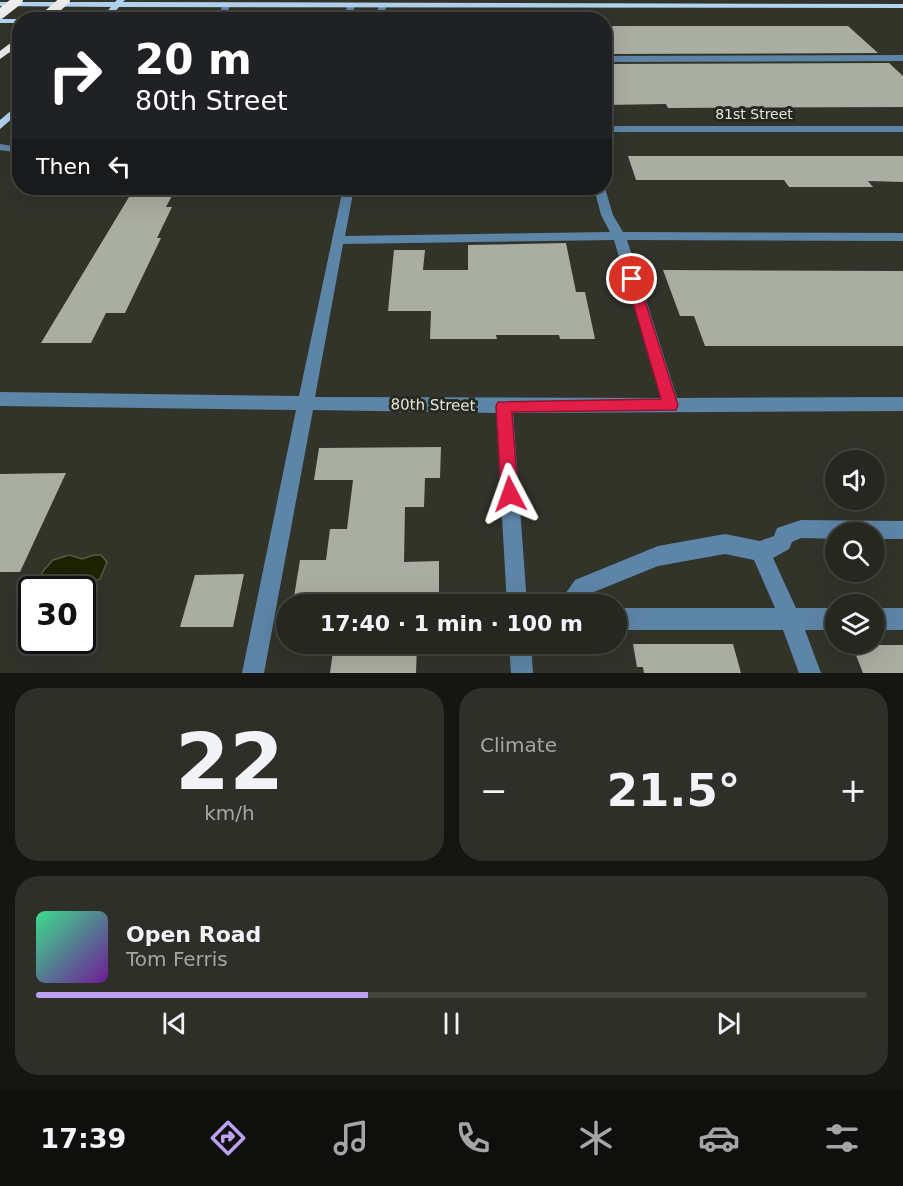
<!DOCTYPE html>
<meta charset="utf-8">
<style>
body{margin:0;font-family:"DejaVu Sans",sans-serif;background:#2e2f29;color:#f1f3f6;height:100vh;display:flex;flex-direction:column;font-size:22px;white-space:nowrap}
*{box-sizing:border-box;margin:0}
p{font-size:20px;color:#a4a5a5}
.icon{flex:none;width:33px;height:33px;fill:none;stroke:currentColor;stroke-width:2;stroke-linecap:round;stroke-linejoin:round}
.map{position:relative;height:673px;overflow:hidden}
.side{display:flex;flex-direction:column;gap:15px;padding:15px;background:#151512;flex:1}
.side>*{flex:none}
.hud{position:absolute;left:12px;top:12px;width:600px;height:183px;border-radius:24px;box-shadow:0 6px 24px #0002,0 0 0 2px #42443e;background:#202124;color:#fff;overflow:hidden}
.tools{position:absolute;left:825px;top:450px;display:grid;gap:12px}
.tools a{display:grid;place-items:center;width:60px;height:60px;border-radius:50%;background:#262720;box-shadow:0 6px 24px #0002,0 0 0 2px #42443e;font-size:30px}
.speed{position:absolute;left:18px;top:576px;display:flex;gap:12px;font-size:30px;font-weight:700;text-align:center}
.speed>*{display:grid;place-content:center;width:78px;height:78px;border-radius:50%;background:#262720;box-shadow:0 6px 24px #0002,0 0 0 2px #42443e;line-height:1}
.speed .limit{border:3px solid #111;border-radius:9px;background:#fff;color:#111}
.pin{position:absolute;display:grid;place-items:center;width:51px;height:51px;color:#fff;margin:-26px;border:3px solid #fff;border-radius:50%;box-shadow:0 2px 6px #0007}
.me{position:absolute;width:66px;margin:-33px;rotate:356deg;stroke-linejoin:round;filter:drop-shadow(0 0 4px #0008)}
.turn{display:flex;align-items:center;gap:21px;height:126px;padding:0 24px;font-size:27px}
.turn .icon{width:78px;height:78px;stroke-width:2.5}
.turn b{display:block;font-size:42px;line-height:51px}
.then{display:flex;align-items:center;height:57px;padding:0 24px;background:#0003;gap:12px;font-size:22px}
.big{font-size:45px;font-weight:700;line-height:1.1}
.side .tile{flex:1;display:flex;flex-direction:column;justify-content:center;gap:9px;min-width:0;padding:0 21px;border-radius:24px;background:#2e2f29}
.side .dial{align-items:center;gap:0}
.dial b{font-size:78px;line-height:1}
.song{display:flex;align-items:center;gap:18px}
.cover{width:72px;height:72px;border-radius:9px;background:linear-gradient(135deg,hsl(150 70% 55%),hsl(280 70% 35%))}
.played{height:6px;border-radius:3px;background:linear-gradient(90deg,#bca0f2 40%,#42443e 40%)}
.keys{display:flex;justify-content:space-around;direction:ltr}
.heat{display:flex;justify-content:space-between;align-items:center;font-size:33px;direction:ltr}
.side .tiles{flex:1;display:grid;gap:15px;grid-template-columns:1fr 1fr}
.tile:last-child{grid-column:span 2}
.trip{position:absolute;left:276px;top:594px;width:351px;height:60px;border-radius:30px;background:#262720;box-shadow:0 6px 24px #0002,0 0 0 2px #42443e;font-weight:700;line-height:60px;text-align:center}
.tabs{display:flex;height:96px;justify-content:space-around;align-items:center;background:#0f100d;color:#a4a5a5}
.tabs .icon{width:42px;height:42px}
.tabs .selected{color:#bca0f2}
.tabs b{font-size:27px;color:#f1f3f6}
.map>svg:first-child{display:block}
.water{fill:#1d2200;stroke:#595c43;stroke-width:1.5}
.building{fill:#aaada1}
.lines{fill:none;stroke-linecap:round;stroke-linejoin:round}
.minor{fill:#5d85a8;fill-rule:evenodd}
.major{fill:#b3d3f0;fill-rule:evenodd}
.highway{fill:#ededed;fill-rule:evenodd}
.highway-bridge{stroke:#ededed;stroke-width:10}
.route{fill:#e11d48;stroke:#92132f;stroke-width:1.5}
.labels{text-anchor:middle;stroke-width:6;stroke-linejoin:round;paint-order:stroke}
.far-street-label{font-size:14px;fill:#e4e5df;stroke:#282a20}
.street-label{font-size:15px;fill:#e4e5df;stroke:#282a20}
</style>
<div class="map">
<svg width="903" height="673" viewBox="0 0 903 673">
<rect width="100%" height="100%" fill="#32342a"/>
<!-- water -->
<polygon class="water" points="94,555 101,555 107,562 100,579 88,583 77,582 67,589 33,589 39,583 43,571 53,560 69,555 82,559"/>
<!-- building -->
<g class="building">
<polygon points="604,26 848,26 878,53 604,54"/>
<polygon points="889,63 903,76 903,107 668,108 666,104 604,105 604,64"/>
<polygon points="628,156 903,156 903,182 868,181 873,187 789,187 784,180 636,180"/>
<polygon points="132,192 174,192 166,207 172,207 157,238 161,238 125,313 106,313 91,343 41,343"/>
<polygon points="566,243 576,292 585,292 595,339 560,339 559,335 496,335 497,339 430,339 431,311 388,311 394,250 425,250 423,270 468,270 468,245"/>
<polygon points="663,270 903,271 903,346 705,346 694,316 680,316"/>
<polygon points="441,447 440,478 425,478 424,507 405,507 404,562 439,561 439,602 418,602 418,604 293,603 300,560 326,560 330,529 347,529 353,480 314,480 319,448"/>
<polygon points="66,473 20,572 0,572 0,474"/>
<polygon points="244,574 233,627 180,627 195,575"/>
<polygon points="334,644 417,644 416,673 330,673"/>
<polygon points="633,644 733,644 741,673 644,673 643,667 637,667"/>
<polygon points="852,645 903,645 903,673 863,673"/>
</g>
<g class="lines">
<!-- minor -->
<g class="minor">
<polygon points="223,2 230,4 226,20 218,20"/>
<polygon points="348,4 355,6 351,20 343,20"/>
<polygon points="379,4 386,6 384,20 376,20"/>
<polygon points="903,55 903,61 604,62 604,56"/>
<rect x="604" y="126" width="299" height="6"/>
<polygon points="0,144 20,147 20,153 0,150"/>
<path d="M343,188H354L345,236L610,232L601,215L594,188H605L613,215L623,232L903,233V241L627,240L677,398L903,397V411L513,413L527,604H507L496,413L313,410L264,673H242L296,410L0,406V392L299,396ZM614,240L661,398L315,397L343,244Z"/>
<polygon points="801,520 903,521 903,539 874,539 874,532 836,532 836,539 801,538 792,542 789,549 773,558 796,608 836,608 836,630 805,630 821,673 799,673 783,630 616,630 616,608 775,608 754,560 725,554 658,566 589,594 581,604 558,604 575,580 658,546 725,534 760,541 774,536 777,528"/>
<rect x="874" y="608" width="29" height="22"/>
<polygon points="509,644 531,644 533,673 511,673"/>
</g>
<!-- major -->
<g class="major">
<polygon points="117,0 125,0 123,2 903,4 903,8 119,7 108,20 99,20 111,7 0,6 0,2 115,2"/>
<polygon points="0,19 20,19 23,20 20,20 20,23 0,23"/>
<polygon points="20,103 20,112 0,129 0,120"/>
</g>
<!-- highway -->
<polygon class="highway" points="20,36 20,45 0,59 0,51"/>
<!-- highway-bridge -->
<g class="highway-bridge">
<polyline points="0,14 18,0"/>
<polyline points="42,20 65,0"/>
</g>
</g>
<!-- route -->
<polygon class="route" points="632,274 638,279 678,405 676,410 512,412 518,494 516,500 510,502 504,500 501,494 496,406 498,402 661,399 626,279"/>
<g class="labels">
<!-- far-street labels -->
<g class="far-street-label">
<text x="754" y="119">81st Street</text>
</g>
<!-- street labels -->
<g class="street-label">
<text transform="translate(433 405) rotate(1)" y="5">80th Street</text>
</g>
</g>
</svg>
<div class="tools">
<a><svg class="icon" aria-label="sound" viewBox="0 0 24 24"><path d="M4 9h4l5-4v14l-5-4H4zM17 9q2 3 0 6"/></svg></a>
<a><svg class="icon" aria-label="search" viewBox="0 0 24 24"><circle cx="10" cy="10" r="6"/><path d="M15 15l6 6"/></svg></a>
<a><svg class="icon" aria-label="layers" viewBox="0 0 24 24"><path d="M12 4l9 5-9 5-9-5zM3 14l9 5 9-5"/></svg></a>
</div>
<div class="speed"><div class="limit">30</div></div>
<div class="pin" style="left:632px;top:279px;background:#d93025"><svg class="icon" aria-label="arrive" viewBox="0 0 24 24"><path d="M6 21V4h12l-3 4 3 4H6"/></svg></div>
<svg class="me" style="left:510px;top:494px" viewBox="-20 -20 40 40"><path d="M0-17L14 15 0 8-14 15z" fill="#e11d48" stroke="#fff" stroke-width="4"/></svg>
<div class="trip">17:40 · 1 min · 100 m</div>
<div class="hud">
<div class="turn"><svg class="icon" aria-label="right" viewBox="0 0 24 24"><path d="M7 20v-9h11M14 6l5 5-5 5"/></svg><div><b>20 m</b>80th Street</div></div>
<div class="then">Then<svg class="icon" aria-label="left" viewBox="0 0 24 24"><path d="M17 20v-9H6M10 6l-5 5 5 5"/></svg></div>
</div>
</div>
<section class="side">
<div class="tiles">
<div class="tile dial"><b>22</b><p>km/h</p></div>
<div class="tile"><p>Climate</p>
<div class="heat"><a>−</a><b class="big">21.5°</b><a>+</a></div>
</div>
<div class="tile">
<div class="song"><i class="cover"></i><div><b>Open Road</b><p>Tom Ferris</p></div></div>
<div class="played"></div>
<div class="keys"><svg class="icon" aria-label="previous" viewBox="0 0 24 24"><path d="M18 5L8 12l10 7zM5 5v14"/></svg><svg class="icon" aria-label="pause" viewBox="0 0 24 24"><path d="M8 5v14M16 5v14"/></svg><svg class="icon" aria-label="next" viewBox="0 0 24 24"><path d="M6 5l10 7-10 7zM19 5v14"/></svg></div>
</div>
</div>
</section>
<nav class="tabs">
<b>17:39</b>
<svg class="icon selected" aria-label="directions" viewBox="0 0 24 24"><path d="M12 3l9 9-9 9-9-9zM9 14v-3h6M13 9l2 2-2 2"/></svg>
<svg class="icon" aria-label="music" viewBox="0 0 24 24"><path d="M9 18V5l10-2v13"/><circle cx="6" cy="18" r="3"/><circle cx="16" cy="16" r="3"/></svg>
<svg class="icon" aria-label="phone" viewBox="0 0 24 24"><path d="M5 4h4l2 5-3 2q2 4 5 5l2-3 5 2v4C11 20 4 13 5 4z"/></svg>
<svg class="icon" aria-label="climate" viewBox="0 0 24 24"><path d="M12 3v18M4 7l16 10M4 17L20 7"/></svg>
<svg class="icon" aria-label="car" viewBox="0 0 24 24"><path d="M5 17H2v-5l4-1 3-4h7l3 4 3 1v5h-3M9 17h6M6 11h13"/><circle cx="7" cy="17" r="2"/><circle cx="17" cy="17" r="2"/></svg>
<svg class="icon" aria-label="filters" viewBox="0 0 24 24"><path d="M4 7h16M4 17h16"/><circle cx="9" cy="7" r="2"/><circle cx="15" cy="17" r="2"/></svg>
</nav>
